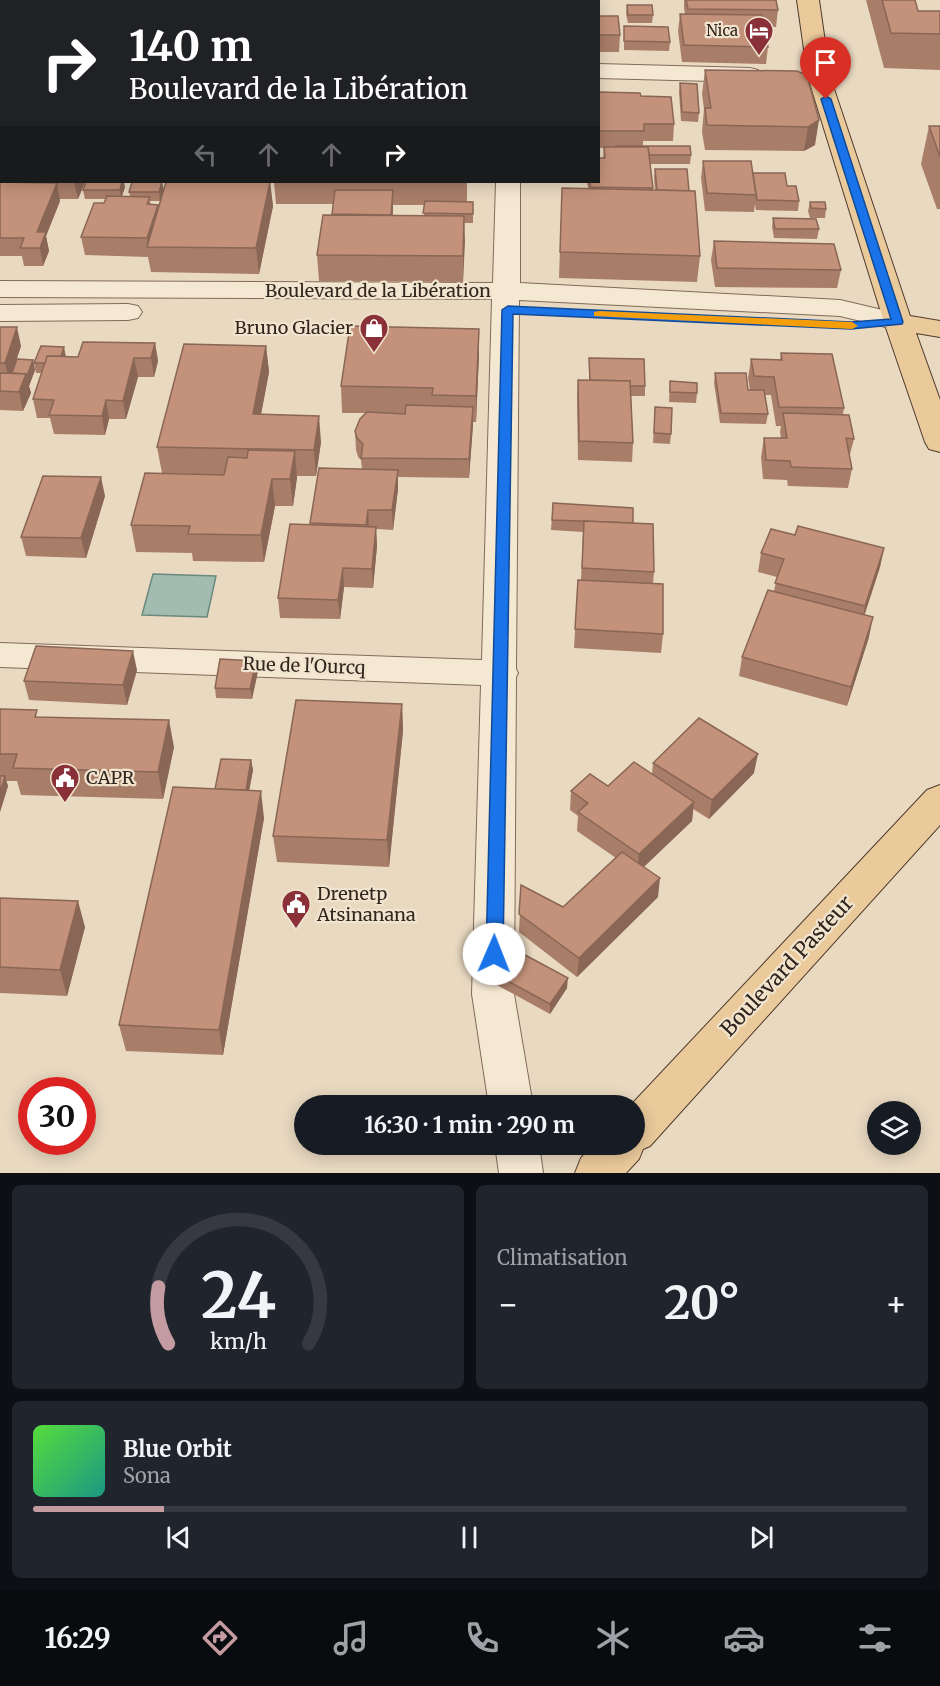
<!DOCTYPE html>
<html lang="fr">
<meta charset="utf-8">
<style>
body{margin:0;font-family:Merriweather,serif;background:#20242c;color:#f1f3f6;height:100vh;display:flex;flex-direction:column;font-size:22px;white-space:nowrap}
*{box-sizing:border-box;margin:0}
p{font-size:20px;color:#9ea1a6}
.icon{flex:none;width:33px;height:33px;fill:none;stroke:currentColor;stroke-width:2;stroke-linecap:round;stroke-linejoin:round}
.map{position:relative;height:1173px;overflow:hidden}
.drawer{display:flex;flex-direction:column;gap:12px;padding:12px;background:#0d0f14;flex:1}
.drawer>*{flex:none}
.banner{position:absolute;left:0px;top:0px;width:600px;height:183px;box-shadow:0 3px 15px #0003;background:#202124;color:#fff;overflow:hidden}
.controls{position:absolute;left:867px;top:1101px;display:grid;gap:12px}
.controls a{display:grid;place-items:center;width:54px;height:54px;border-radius:50%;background:#171b24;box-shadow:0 3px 15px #0003;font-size:30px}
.speed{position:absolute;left:18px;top:1077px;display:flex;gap:12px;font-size:30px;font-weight:700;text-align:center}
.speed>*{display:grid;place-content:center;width:78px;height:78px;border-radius:50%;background:#171b24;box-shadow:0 3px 15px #0003;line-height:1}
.speed .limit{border:9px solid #d22;background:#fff;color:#111}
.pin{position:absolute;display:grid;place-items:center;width:51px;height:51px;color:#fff;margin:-62px -26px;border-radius:50% 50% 50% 0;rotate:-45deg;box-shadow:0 0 6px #0007}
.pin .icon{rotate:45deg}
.me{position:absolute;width:66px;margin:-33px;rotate:1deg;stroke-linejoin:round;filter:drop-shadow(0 0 4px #0008)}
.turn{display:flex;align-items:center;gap:21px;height:126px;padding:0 30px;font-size:27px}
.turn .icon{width:78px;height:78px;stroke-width:2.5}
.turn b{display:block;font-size:42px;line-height:51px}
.lanes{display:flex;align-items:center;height:57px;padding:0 30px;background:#0003;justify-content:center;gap:30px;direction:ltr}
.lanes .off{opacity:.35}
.big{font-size:45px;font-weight:700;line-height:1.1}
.drawer .widget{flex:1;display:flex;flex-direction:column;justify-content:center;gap:9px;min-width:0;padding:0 21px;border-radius:9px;background:#20242c}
.drawer .dial{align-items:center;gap:0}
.dial svg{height:156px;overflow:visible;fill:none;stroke:#363941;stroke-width:7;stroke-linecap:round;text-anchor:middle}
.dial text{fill:#f1f3f6;stroke:none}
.song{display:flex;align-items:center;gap:18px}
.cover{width:72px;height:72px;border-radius:9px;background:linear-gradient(135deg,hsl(110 70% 55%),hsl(170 70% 35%))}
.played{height:6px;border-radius:3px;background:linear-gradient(90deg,#c39ba0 15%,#363941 15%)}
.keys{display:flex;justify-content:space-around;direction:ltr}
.heat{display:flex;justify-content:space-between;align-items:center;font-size:33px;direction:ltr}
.drawer .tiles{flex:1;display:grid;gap:12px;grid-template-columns:1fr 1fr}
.widget:last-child{grid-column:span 2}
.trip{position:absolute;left:294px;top:1095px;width:351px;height:60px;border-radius:30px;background:#171b24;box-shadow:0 3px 15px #0003;font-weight:700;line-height:60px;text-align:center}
.tab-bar{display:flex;height:96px;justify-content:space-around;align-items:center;background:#090b0e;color:#9ea1a6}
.tab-bar .icon{width:42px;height:42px}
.tab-bar .on{color:#c39ba0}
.tab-bar b{font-size:27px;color:#f1f3f6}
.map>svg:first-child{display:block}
.water{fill:#a3bcb2;stroke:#6b897f;stroke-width:1.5}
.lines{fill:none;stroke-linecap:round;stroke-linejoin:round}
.minor-casing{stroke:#816b5a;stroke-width:2}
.major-casing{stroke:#4f3a2e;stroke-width:2}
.minor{fill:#f5e8d3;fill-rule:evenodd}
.major{fill:#eaca9b;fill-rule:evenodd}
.wall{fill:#a97e69;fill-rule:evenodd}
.shaded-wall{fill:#896655}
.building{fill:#c4927a;stroke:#896655;stroke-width:1.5}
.route{fill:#1a73e8;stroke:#114b97;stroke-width:1.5}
.slow{fill:#f59e0b}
.labels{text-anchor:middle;stroke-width:4.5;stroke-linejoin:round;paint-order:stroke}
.far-poi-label{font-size:15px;fill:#32251d;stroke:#f1e4cf;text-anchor:end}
.street-label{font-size:18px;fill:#32251d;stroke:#f1e4cf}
.poi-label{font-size:18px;fill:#32251d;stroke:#f1e4cf;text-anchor:start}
.near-street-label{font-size:21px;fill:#32251d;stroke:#f1e4cf}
</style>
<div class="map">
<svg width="940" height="1173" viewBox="0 0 940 1173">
<rect width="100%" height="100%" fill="#e9d9c1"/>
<!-- water -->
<polygon class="water" points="153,574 216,576 207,617 142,615"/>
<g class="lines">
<!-- minor casing -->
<g class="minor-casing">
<g id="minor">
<polygon points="20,0 42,0 20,2"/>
<rect x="498" y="0" width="22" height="2"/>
<polygon points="2,49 2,65 0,66 0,50"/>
<polygon points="598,64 750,68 758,70 761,75 758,80 750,82 598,78"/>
<polygon points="496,182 520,182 520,283 840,300 908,316 912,322 908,328 898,330 840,316 519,300 516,669 518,673 516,677 514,994 533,1106 489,1106 472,994 481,685 0,667 0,643 482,660 492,299 0,297 0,281 493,283"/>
<polygon points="128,304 138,306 142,312 138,318 128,320 0,321 0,305"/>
<polygon points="495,1144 539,1144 543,1173 499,1173"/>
</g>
</g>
<!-- major casing -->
<g class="major-casing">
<g id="major">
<polygon points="797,0 819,0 830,77 910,316 940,321 940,337 916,333 940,400 940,452 929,449 925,442 884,322 808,77"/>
<polygon points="940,785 940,825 650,1146 643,1149 639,1159 626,1173 575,1173 581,1158 594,1144 634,1144 634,1106 630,1106 927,790"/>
</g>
</g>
<!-- minor -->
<use href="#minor" class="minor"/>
<!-- major -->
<use href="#major" class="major"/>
</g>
<!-- wall -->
<g class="wall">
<rect x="322" y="0" width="61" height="2"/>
<polygon points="684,0 776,0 778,10 776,27 764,27 768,47 766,64 682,62 678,31 680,14 685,14 684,8"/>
<polygon points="866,0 915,0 918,11 940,11 940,70 884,68"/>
<polygon points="627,5 653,15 652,23 628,23 626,14"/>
<polygon points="598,16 620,35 619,52 598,52"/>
<polygon points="624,26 670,42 669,51 624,50"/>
<polygon points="705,70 797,71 815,145 804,151 705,150 702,132 704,109 702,94"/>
<polygon points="680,83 699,113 698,122 681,121 679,92"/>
<polygon points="598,92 641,96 674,124 673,141 643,141 643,146 691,155 690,164 650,164 653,190 655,190 654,178 655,169 689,191 700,256 697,282 559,278 562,188 588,188 587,182 598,182 603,158 604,148 598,148"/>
<polygon points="2,108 2,161 0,161 0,112"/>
<polygon points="929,126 940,126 940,209 937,209 921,164"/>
<polygon points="703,161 753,174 787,186 799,201 798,211 756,210 755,204 754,212 705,211 701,178"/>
<polygon points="0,182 85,182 78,199 59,199 60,201 46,236 49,251 43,266 24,266 22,256 0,256"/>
<path d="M270,182L273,206L259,274L151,272L148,257L85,255L81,237L104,203L106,199H85L83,190L125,187L122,196H130L129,192ZM150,201H160L158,206L151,204Z"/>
<path d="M274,182H467V202H473V223H464L463,282L319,281L317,255L332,215L333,204H276ZM393,205H424V216H393Z"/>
<polygon points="810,202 826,209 825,218 810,218 808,211"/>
<polygon points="773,218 819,229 817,239 774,238 772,227"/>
<polygon points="714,241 841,270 837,288 715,287 711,260"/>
<polygon points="0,327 21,346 12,373 33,360 35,370 29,386 31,393 23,411 0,410"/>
<polygon points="155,343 158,361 154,377 138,377 126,419 109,419 105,435 54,434 50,418 37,418 33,399 42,373 36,373 34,363 66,357 78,357"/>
<polygon points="266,346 269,372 261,414 321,442 316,476 297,476 293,506 275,506 264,562 193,561 192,553 136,552 131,525 224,475 162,473 157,447"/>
<polygon points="781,353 844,408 843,414 854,439 849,458 852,469 848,488 788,486 787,480 763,479 761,457 764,438 781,438 780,432 781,426 776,426 771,395 765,395 768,414 766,424 720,423 714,383 715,373 750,390 748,378 751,359 780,360"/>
<polygon points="479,355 476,422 473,422 469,478 398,477 398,489 393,530 376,529 377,546 373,588 344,587 340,619 280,618 278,598 310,525 310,523 362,469 361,460 358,457 356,450 355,431 366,413 342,413 341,386"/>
<polygon points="589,358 645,386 645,396 631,396 633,443 632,462 578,460 577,398 578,380 589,380"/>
<polygon points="670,381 697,393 696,403 669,402"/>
<polygon points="655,407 671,434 670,444 653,443"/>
<polygon points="105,496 86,558 26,556 21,537"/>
<polygon points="553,503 633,523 654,572 653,584 663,634 661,653 574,648 578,580 581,580 583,532 551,530"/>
<polygon points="795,535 884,548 880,567 864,615 869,637 847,706 739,676 742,657 774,591 777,577 758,572 761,553"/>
<polygon points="256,661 258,671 252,699 216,698 215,688"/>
<polygon points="137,670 127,705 29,700 24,681"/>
<polygon points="402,704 403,731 389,867 277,862 273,836"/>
<polygon points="0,709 39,717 174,747 163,799 21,795 17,781 6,781 8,786 0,812"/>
<polygon points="251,760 253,770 249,790 264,818 223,1055 126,1051 119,1025 215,789"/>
<polygon points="653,763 754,773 709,819 693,809 692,821 644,867 658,897 577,977 519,932 521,885 563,907 616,858 577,831 578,816 570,810 571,791 608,786 652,774"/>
<polygon points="0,898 85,927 67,996 0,993"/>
<polygon points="495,974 567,988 550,1014 495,984"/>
</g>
<!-- shaded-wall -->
<g class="shaded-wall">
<polygon points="134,0 142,0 142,2 133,2"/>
<polygon points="819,120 815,145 804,151 808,127"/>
<polygon points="74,182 85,182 78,199"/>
<polygon points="122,182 124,182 125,187 121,199 120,190"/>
<polygon points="162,182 164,190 160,201 159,192"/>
<polygon points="270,182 273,206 259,274 256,248"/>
<polygon points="57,183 60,201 46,236 49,251 43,266 37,232"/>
<polygon points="393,190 393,208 391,233 391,215"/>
<polygon points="158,205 148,247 147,238"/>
<polygon points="464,216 465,242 463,282 463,256"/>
<polygon points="17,327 21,346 9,382 5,363"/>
<polygon points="479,329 479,355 476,422 476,396"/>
<polygon points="155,343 158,361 154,377 151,358"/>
<polygon points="266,346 269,372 256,441 253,414"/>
<polygon points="64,347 66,357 58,364"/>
<polygon points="134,358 138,377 126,419 123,401"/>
<polygon points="33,360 35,370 29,386 31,393 23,411 19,392"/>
<polygon points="106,400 109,419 105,435 102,416"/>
<polygon points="473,407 473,426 469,478 469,459"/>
<polygon points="319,416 321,442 316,476 314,450"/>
<polygon points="295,451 297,478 293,506 290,479"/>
<polygon points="398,470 398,489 393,530 392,510"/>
<polygon points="101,477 105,496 86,558 81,538"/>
<polygon points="272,479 275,506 264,562 261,535"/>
<polygon points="368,510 369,529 367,544 366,525"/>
<polygon points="376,527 377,546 373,588 372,569"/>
<polygon points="884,548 880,567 861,626 865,606"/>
<polygon points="343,568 344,587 340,619 338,600"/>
<polygon points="873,617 869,637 847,706 851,687"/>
<polygon points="133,651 137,670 127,705 123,685"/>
<polygon points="256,661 258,671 252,699 250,689"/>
<polygon points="402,704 403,731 389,867 387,840"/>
<polygon points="169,720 174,747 163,799 158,772"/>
<polygon points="758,754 754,773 709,819 712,800"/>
<polygon points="251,760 253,770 246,808 244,799"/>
<polygon points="5,776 8,786 0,812 0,793"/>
<polygon points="261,791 264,818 223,1055 219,1030"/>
<polygon points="694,802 692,821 637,873 639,854"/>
<polygon points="660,878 658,897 577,977 579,958"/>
<polygon points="78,901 85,927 67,996 60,970"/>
<polygon points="568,978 567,988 550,1014 550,1004"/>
</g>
<!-- building -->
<g class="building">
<polygon points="66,0 134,0 133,2 66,2"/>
<rect x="162" y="0" width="51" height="2"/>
<polygon points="249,0 311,0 311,2 248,2"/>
<rect x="331" y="0" width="52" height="2"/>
<rect x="409" y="0" width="58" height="2"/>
<polygon points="686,0 776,0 778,10 688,9"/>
<polygon points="882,0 915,0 918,11 940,11 940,34 891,33"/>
<polygon points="627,5 652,5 653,15 628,15"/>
<polygon points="680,14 762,15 768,47 684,45"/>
<polygon points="598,16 618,16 620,35 598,35"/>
<polygon points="624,26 668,27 670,42 624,41"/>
<polygon points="705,70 797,71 807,75 819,120 808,127 707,125 705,108 711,108"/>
<polygon points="680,83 697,84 699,113 682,112"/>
<polygon points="598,92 640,93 641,96 671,97 674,124 644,124 644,131 598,131"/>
<rect x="0" y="114" width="2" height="29"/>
<polygon points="929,126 940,126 940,157"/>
<polygon points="616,146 690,146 691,155 649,155 648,147 616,147"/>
<polygon points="604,147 648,147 653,188 590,187 590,182 598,182 598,158 605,158"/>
<polygon points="703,161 751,161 756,195 707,193"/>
<polygon points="655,169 687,169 689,191 657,190"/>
<polygon points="753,173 785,173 787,186 796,186 799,201 757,200"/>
<polygon points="0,182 57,183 37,232 46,232 40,248 20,248 24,238 0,238"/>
<polygon points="86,182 122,182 120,190 83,190"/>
<polygon points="132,182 162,182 159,192 129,192"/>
<polygon points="166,182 270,182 256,248 147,247"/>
<polygon points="562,188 695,191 700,256 560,252"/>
<polygon points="335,190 393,190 391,215 332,214"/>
<polygon points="107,196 150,197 147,204 158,205 147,238 81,237 94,203 104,203"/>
<polygon points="425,201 473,202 473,214 423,213"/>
<polygon points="810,202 825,202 826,209 811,208"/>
<polygon points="323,215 464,216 463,256 317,255"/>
<polygon points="773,218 816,219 819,229 775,229"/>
<polygon points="714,241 834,244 841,270 717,268"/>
<polygon points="350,326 479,329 476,396 432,395 433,388 341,386"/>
<polygon points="0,327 17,327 5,363 0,363"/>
<polygon points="83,342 155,343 151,358 134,358 123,401 106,400 102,416 49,415 54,400 33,399 47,356 78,357"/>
<polygon points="184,344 266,346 253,414 319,416 314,450 157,447"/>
<polygon points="41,346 64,347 61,356 47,356 45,363 34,363"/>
<polygon points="781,353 832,354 844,408 779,407 774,377 754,376 751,359 782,360"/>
<polygon points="589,358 644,359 645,386 630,386 630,381 590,380"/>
<polygon points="17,359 33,360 27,376 26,374 12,373"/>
<polygon points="0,373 26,374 19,392 0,391"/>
<polygon points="715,373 746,373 748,390 764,390 768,414 721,413"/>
<polygon points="578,380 630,381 633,443 579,441"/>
<polygon points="670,381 697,383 697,393 670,392"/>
<polygon points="406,405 473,407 469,459 361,458 363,444 357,438 355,431 360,419 367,412 405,414"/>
<polygon points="655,407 672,408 671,434 654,433"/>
<polygon points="783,413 849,415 854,439 846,438 852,469 791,467 790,461 766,460 764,438 787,438"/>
<polygon points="248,450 295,451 290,479 272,479 261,535 188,534 190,526 131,525 145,473 224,475 228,457 247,458"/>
<polygon points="319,468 398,470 392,510 368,510 366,525 310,523"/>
<polygon points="43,476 101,477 81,538 21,537"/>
<polygon points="553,503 633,508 633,523 552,520"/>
<polygon points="584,521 653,524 654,572 582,568"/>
<polygon points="290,524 376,527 372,569 343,568 338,600 278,598"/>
<polygon points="798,526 884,548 865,606 775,583 784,559 761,553 771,529 795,535"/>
<polygon points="578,580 663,584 663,634 575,629"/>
<polygon points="768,590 873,617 851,687 742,657"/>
<polygon points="36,646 133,651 123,685 24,681"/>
<polygon points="220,659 256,661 250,689 215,688"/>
<polygon points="296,700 402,704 387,840 273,836"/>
<polygon points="0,709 37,710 35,717 169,720 158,772 13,768 17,754 0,754"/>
<polygon points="699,718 758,754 712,800 653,763"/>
<polygon points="221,759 251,760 246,790 215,789"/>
<polygon points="634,762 694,802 639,854 578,812 588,803 571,791 590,774 608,786"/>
<polygon points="0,776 5,776 0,793"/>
<polygon points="173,787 261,791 219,1030 119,1025"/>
<polygon points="622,852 660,878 579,958 519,914 521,885 563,907"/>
<polygon points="0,898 78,901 60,970 0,967"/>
<polygon points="514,949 568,978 550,1004 495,974"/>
</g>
<!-- route -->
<polygon class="route" points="826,96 831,99 903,322 902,324 851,329 513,314 503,954 500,959 494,961 488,959 486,954 502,310 508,306 851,322 891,319 821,99"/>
<!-- slow -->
<polygon class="slow" points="599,311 852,322 858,326 852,329 594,316 594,312"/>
<!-- icons -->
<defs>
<g id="hotel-pin" transform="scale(1.5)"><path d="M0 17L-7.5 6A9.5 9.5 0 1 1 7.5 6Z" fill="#8a3038" stroke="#f1e4cf"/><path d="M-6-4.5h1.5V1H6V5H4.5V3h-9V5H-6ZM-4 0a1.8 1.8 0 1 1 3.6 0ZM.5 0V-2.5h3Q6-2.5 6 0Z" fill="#fff"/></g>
<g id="shop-pin" transform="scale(1.5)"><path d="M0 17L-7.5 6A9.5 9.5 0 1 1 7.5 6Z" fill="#8a3038" stroke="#f1e4cf"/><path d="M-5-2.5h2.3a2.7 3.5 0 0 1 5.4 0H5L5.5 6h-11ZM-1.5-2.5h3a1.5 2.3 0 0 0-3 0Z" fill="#fff"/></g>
<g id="civic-pin" transform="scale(1.5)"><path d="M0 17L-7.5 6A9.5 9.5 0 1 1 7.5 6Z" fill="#8a3038" stroke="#f1e4cf"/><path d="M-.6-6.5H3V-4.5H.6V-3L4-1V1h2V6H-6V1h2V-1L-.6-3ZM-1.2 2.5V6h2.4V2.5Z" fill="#fff"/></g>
</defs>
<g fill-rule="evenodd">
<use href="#hotel-pin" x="759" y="31"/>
<use href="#shop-pin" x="374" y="328"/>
<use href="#civic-pin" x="65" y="778"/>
<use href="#civic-pin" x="296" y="904"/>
</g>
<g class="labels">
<!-- far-poi labels -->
<g class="far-poi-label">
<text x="738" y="36">Nica</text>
</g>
<!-- street labels -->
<g class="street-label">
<text x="378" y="297">Boulevard de la Libération</text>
<text transform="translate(304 666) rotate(2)" y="6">Rue de l'Ourcq</text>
</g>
<!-- poi labels -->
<g class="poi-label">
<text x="353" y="334" text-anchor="end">Bruno Glacier</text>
<text x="86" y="784">CAPR</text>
<text x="317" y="900">Drenetp<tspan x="317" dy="21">Atsinanana</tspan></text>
</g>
<!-- near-street labels -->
<g class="near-street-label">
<text transform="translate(787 966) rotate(-47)" y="7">Boulevard Pasteur</text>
</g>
</g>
</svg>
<div class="controls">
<a><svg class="icon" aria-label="layers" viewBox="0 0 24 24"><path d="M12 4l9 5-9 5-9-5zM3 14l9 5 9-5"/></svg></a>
</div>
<div class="speed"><div class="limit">30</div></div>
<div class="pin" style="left:826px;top:99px;background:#d93025"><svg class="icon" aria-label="arrive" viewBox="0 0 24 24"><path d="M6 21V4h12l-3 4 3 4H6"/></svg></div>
<svg class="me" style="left:494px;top:954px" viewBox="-20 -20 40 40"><circle r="19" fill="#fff"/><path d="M0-13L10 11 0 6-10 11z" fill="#1a73e8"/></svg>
<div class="trip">16:30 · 1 min · 290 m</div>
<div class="banner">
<div class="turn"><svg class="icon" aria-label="right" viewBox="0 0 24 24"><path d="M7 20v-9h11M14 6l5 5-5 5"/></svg><div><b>140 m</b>Boulevard de la Libération</div></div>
<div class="lanes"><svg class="icon off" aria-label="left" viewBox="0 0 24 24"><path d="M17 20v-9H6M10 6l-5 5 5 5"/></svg><svg class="icon off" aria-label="ahead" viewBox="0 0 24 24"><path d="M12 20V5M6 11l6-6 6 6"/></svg><svg class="icon off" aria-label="ahead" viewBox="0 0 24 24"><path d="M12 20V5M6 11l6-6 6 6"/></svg><svg class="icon" aria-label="right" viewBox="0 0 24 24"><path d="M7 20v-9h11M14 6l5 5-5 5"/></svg></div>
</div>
</div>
<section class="drawer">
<div class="tiles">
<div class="widget dial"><svg viewBox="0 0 100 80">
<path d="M14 69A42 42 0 1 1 86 69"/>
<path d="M14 69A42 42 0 0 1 9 40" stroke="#c39ba0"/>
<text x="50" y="56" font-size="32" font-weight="700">24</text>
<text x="50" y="72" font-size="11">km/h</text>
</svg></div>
<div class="widget"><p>Climatisation</p>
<div class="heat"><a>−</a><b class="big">20°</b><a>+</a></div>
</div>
<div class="widget">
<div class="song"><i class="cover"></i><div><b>Blue Orbit</b><p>Sona</p></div></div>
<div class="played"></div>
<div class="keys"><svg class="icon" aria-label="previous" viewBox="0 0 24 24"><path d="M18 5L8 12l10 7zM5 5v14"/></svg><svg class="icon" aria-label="pause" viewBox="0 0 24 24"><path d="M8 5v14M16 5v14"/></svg><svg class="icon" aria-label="next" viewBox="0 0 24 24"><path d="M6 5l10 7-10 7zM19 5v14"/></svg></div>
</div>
</div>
</section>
<nav class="tab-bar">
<b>16:29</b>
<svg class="icon on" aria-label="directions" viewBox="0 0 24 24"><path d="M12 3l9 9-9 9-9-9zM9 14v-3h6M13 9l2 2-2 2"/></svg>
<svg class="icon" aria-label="music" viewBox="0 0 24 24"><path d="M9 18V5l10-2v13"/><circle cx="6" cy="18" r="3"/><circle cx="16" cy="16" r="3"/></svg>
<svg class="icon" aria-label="phone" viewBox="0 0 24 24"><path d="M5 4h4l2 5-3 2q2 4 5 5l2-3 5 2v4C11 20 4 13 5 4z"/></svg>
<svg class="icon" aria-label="climate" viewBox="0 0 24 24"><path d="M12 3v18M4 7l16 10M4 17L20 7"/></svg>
<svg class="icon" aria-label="car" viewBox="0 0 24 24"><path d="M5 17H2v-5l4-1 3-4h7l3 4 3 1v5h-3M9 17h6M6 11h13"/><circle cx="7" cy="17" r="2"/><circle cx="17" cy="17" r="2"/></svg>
<svg class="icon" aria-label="filters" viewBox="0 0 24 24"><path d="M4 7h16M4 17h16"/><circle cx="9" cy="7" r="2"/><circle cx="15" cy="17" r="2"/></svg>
</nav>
